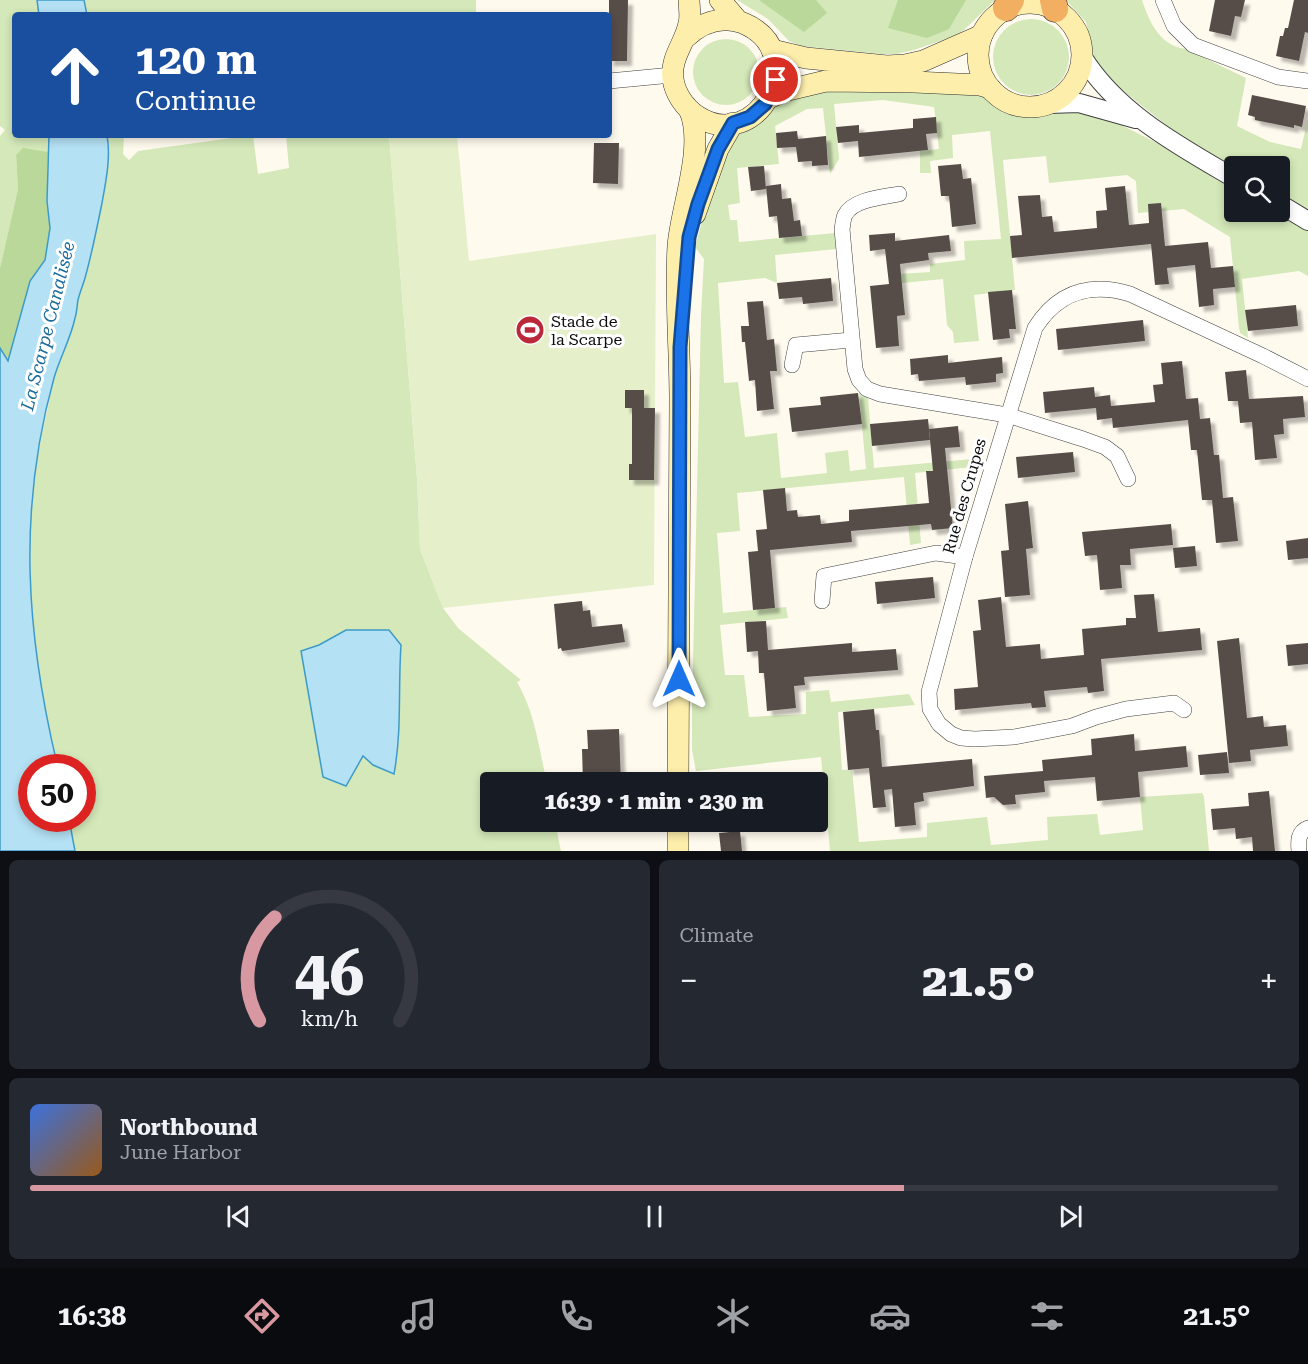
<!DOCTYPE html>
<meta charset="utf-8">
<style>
body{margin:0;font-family:"Roboto Serif",serif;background:#242831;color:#f1f3f6;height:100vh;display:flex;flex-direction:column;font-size:22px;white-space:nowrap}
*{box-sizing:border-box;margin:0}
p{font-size:20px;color:#9ea1a6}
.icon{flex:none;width:33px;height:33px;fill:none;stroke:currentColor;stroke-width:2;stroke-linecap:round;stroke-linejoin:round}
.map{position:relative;height:851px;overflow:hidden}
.details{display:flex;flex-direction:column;gap:9px;padding:9px;background:#0d0f14;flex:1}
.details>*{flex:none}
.guide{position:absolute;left:12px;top:12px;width:600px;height:126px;border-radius:6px;box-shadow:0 3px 9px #0003;background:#1a4fa0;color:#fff;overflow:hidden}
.tools{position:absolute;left:1224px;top:156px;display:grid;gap:12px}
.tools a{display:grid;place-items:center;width:66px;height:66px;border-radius:6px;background:#171b24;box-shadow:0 3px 9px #0003;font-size:30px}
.speed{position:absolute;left:18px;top:754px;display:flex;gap:12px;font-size:30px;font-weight:700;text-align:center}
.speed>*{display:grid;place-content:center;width:78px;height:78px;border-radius:50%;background:#171b24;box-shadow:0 3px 9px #0003;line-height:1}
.speed .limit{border:9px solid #d22;background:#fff;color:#111}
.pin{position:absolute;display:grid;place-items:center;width:51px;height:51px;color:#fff;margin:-26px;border:3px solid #fff;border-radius:50%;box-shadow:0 2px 6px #0007}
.me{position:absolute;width:66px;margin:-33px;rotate:0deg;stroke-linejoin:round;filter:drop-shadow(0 0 4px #0008)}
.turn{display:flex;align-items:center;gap:21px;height:126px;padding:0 24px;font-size:27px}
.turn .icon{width:78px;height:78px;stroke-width:2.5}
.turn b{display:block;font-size:42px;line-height:51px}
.big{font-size:45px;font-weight:800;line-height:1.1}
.details .tile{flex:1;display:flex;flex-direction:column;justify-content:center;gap:9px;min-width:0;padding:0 21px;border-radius:9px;background:#242831}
.details .dial{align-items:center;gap:0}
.dial svg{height:156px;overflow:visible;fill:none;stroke:#363941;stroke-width:7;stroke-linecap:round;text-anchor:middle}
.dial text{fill:#f1f3f6;stroke:none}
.song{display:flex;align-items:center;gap:18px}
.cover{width:72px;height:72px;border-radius:9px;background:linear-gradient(135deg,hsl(220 70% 55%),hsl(30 70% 35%))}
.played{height:6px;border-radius:3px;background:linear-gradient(90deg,#d898a1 70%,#363941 70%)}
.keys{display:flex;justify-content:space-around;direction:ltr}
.heat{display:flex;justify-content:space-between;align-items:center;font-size:33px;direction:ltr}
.details .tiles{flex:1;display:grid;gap:9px;grid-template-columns:1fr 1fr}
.tile:last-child{grid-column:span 2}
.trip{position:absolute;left:480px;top:772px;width:348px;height:60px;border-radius:6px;background:#171b24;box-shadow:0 3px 9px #0003;font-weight:800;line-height:60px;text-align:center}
.tabs{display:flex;height:96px;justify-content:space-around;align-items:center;background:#090b0e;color:#9ea1a6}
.tabs .icon{width:42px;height:42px}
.tabs .current{color:#d898a1}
.tabs b{font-size:27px;color:#f1f3f6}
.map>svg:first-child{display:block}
.green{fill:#d4e8b9}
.forest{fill:#b9d899}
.pitch{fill:#e5efca}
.water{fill:#b4e1f4;stroke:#3d9bc9;stroke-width:1.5}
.building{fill:#564e4a;filter:url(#shadow)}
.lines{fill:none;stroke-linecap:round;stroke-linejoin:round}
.minor-casing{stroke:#404040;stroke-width:16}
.tertiary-casing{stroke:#404040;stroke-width:20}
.secondary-casing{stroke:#2f2f2f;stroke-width:22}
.trunk-casing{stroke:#1e1e1e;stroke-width:27}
.minor{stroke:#fff;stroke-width:15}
.tertiary{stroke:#fff;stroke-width:18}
.secondary{stroke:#fdeeab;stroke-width:21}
.trunk{stroke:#f2af62;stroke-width:26}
.route-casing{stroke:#114b97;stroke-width:15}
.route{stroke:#1a73e8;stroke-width:10}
.labels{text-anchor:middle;stroke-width:6;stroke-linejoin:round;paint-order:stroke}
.poi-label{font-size:16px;fill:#0d0d0d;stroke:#fff;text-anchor:start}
.street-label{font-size:16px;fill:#0d0d0d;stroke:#fff}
.water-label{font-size:18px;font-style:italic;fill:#1a6c9c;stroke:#fff}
</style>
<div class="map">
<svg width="1308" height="851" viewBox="0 0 1308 851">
<defs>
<filter id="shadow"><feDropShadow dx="5" dy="5" stdDeviation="1.5" flood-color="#0004"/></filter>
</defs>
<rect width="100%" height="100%" fill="#fffaee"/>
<!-- green -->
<g class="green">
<polygon points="0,0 37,0 39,15 15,15 15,135 49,135 48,152 16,155 18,189 0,268 0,136 5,130 0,126"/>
<polygon points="84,0 476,0 476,15 87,15"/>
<polygon points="737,0 995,0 964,30 955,36 914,50 896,54 881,54 801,46 789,41 768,19"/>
<path d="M1066,0H1142C1149,22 1161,47 1186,49L1246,78L1237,126L1270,142L1301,149L1308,119V211L1280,194V166H1234V169L1175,132L1107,78L1094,61L1086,22Z"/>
<circle cx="1031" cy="57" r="38"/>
<circle cx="726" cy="72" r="33"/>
<polygon points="820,89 955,91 986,97 1011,115 1024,116 1040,116 1071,108 1086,111 1121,125 1157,143 1234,187 1234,212 1276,212 1284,218 1308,229 1308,276 1299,271 1242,279 1248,338 1240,333 1239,328 1230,237 1184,209 1138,213 1136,181 1127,175 1049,183 1046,156 1003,160 1015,290 974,295 979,341 954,343 953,332 947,325 943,279 902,283 899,274 930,272 930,264 965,260 964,241 1001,239 990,131 952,135 953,158 930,161 931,173 920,173 920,151 939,149 934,107 883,100 834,104 839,159 830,174 823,108 807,109 775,126 779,164 737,168 740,203 728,205 730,220 737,220 739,242 835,233 837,249 775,255 777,283 765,278 718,283 724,383 738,382 745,437 777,433 781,478 827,473 825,453 848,450 850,471 866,469 859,393 868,398 874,468 983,458 981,466 915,473 921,543 910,545 904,477 737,493 740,531 717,533 723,613 786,607 788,618 720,625 725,675 744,675 749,717 806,714 806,692 829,690 831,702 909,694 915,705 838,712 842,770 852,769 859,842 927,837 927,823 987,817 991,845 1048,840 1047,817 1097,814 1100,835 1143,830 1140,797 1202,793 1204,797 1209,851 830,851 821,757 696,771 692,750 692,707 701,315 704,259 695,247 712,186 734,137 779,102"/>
<path d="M107,135H124L123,154L129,160L138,151L253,135L258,174L289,168L286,135H389L417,478L420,549L443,608L458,628L521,680L517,682C535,712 539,749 547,783H490V822H555L561,851H75L69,819H82V768H58L38,674L34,637L30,597L31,503L36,463L54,378L75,319L78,299L98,226L105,186L109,145Z"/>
</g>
<!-- forest -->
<g class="forest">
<polygon points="759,0 816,0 827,13 804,32"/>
<polygon points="898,0 966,0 949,29 927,38 888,28"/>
<polygon points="23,148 48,152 47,201 50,228 45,260 30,281 8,361 0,348 0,268 18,189 16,155"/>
</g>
<!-- pitch -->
<polygon class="pitch" points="389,135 457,135 469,261 656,234 654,585 443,608 420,549 417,478"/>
<!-- water -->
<g class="water">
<polygon points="37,0 84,0 87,15 39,15"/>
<path d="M49,135H107C111,157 106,181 102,203C97,228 92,253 85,278C83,285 80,292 78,300C77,305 77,312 75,318C71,338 60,357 54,378C17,511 26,635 58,768H32V819H69L75,851H0V348L8,361L30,281L45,260L50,228L47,201Z"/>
<path d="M346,630H389L401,645C398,688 402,731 394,774L373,765L363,756L346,786L323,777L301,651L319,645Z"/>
</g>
<!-- building -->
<g class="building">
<polygon points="609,0 628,0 627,61 609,61"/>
<polygon points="1215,0 1245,0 1241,17 1235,16 1231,36 1209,31"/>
<polygon points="1294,0 1308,0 1308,33 1305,32 1299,61 1276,56 1280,36 1283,36 1285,28 1288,28"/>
<polygon points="1252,95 1306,106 1302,127 1294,125 1294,128 1255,120 1255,117 1248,115"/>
<polygon points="936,117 937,133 926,134 928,150 859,157 858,141 838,143 836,127 859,125 859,133 913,128 913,119"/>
<polygon points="797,131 798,139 826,136 828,165 812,166 812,161 798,162 796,147 777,148 776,133"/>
<polygon points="594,143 619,143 618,184 593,183"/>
<polygon points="961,164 963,179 971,178 976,224 952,227 949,196 941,196 938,166"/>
<polygon points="764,166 766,189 751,191 748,167"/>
<polygon points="781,184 782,199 791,198 794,221 800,220 802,236 779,238 777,216 769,217 766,186"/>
<polygon points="1125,186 1129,225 1149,223 1148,204 1161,203 1165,246 1208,242 1211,268 1233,266 1235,287 1213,289 1214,305 1199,307 1195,265 1167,268 1169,284 1155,285 1151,244 1012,258 1010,236 1022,235 1018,196 1040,195 1042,217 1052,216 1054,232 1097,228 1096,211 1107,210 1105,188"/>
<polygon points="895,233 895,241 949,235 951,251 928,253 929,260 900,264 905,315 897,316 899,346 876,348 870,286 889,284 885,249 870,251 869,235"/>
<polygon points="831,278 833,301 803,304 802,297 779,299 777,283"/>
<polygon points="1012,290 1016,329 1009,329 1010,338 993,340 988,292"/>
<polygon points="763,301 767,340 774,339 777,371 770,371 774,409 757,411 755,380 749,381 745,342 742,342 741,326 749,326 747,302"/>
<polygon points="1296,305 1298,326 1248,331 1245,310"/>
<polygon points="1143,320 1145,341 1058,350 1056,329"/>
<polygon points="948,355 948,363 1002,357 1003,373 996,374 996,382 966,385 965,377 919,381 918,374 911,375 910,359"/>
<polygon points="1182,361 1186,399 1198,398 1200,419 1210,418 1214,455 1219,455 1223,498 1233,497 1238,541 1216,543 1212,500 1202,500 1197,450 1191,450 1188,420 1113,428 1112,418 1097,420 1096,408 1045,413 1043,392 1094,387 1095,397 1110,395 1111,406 1155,402 1153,385 1163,384 1161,363"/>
<polygon points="1246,370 1249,399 1303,396 1305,417 1283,419 1284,434 1274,435 1277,458 1255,460 1252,422 1240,423 1238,401 1228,401 1225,372"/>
<polygon points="625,390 644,390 644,408 655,408 654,480 629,480 629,464 632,464 632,408 625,408"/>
<polygon points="858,393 862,424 792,432 789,408 821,405 820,397"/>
<polygon points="928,419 930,440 872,446 870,424"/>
<polygon points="958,426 960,447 945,448 953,528 932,530 931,524 851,531 852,542 770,550 775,608 753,610 748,552 758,551 756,530 767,529 763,490 785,488 787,511 797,510 798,517 820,515 821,524 849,521 849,510 929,503 926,471 933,471 929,429"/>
<polygon points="1073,452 1075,472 1018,478 1016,457"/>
<polygon points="1028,501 1033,548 1026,549 1030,595 1005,597 1001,551 1009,550 1005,504"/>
<polygon points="1171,524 1173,545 1130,549 1131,565 1120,565 1122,588 1100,590 1097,555 1085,556 1082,532"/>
<polygon points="1308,538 1308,558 1288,560 1286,541"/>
<polygon points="1195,546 1197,566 1175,568 1173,548"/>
<polygon points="933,577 935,598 877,604 875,582"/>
<polygon points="1154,594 1158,632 1200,628 1202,650 1101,659 1104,691 1088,693 1087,687 1044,691 1046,707 1032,708 1031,703 955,710 954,689 978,687 973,631 981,630 978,600 1001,597 1006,647 1040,644 1041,659 1084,655 1082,629 1126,625 1126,618 1136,618 1134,595"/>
<polygon points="582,601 583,611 590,610 592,627 622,624 625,642 562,651 561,648 558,649 554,604"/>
<polygon points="766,621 768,650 852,643 852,652 896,649 898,670 804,677 805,685 794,686 796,708 767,711 764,673 759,673 758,651 747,652 745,622"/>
<polygon points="1239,638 1247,718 1263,716 1264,727 1286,725 1288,746 1250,750 1251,761 1229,763 1217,641"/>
<polygon points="1308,643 1308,664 1288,666 1286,645"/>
<polygon points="874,709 876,730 879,730 882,767 972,759 974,786 923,793 924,801 914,803 916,825 895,827 892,789 884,790 886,807 873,808 869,768 848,770 843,712"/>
<polygon points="619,729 621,783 583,783 582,749 588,749 587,730"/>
<polygon points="1134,734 1135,751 1186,746 1188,767 1138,772 1140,797 1097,801 1095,777 1044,781 1045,792 1015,795 1016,804 1003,805 994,797 986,798 984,776 1043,771 1042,760 1092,755 1091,739"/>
<polygon points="1227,752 1229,773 1200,775 1198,755"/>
<polygon points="1269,791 1275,851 1253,851 1252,837 1236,839 1235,828 1213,830 1211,809 1249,806 1248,793"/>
<polygon points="740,831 742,851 721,851 719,833"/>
</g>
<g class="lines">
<!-- minor casing -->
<g class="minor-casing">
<g id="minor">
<polyline points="1163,0 1174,26 1193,45 1278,77 1308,81"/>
<polyline points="609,81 672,75"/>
<path d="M899,194C884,197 853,199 845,215C843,219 843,225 842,229L855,369L859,380L867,389L880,394L1007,415L1083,439L1105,447L1117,456L1128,479"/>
<polyline points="792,365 796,345 851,340"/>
<polyline points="822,601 824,576 936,553 965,557"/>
<path d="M1184,710L1174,703L1126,709L1096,717L1072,726L1014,737L975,739L961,738L951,734L939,724L930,709L929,692L965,557L1035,328C1058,292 1090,282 1130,294L1263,356L1308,379"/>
<path d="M1299,851C1298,841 1298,832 1308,828"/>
</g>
</g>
<!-- tertiary casing -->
<g class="tertiary-casing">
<g id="tertiary">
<path d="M1082,56C1116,112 1179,146 1234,178"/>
<polyline points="1049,104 1079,103 1136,119"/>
<polyline points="1280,204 1308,221"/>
</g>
</g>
<!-- secondary casing -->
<g class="secondary-casing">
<g id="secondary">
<polyline points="720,0 738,21"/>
<circle cx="1030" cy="55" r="52"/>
<path d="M685,38C701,23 721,15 743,23C813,52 758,156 697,116C684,107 675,93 673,79C670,57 686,42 689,23C691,16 689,7 689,0"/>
<polyline points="772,50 806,58 887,66 905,65 923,61 982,35"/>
<polyline points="769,98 784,91 826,81 914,82 980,85 990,88"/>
<polyline points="695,214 718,149 733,123"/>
<path d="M678,783C679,656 679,528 680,401C680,349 675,297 678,246C681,207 705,148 690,111"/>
<polyline points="678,822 678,851"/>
</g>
</g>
<!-- trunk casing -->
<g class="trunk-casing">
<g id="trunk">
<polyline points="1053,0 1055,9"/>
<polyline points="1006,8 1011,0"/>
</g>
</g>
<!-- minor -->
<use href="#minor" class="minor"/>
<!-- tertiary -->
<use href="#tertiary" class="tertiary"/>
<!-- secondary -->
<use href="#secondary" class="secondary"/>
<!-- trunk -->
<use href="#trunk" class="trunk"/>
</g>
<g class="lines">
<!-- route casing -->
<g class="route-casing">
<polyline id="route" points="679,679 680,347 689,237 698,204 718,149 733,123 750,117 765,104 773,89 776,80"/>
</g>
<!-- route -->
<use href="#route" class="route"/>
</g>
<!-- icons -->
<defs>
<g id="stadium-disc" transform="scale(1.5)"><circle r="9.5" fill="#ba2939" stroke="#fff"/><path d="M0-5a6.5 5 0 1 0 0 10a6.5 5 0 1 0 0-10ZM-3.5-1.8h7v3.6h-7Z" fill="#fff"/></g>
</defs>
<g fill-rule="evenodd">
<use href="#stadium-disc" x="530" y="330"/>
</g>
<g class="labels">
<!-- poi labels -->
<g class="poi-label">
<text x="551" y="327">Stade de<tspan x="551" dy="18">la Scarpe</tspan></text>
</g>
<!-- street labels -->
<g class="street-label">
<text transform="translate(964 496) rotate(-74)" y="6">Rue des Crupes</text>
</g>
<!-- water labels -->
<g class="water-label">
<text transform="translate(48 326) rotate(-76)" y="6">La Scarpe Canalisée</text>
</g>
</g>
</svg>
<div class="tools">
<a><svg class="icon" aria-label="search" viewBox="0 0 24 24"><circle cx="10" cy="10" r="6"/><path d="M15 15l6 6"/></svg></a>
</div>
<div class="speed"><div class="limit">50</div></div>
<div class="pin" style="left:776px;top:80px;background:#d93025"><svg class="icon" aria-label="arrive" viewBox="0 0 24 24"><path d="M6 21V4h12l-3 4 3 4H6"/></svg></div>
<svg class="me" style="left:679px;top:679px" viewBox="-20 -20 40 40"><path d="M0-17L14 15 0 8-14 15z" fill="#1a73e8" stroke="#fff" stroke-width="4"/></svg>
<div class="trip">16:39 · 1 min · 230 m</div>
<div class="guide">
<div class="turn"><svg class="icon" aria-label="ahead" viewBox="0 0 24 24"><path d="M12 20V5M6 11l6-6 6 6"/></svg><div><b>120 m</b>Continue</div></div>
</div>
</div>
<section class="details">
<div class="tiles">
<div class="tile dial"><svg viewBox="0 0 100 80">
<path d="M14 69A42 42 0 1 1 86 69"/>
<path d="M14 69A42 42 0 0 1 22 16" stroke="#d898a1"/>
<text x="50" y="56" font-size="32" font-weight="700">46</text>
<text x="50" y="72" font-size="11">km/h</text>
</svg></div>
<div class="tile"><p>Climate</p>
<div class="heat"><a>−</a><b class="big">21.5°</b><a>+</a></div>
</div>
<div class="tile">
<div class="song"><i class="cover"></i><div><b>Northbound</b><p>June Harbor</p></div></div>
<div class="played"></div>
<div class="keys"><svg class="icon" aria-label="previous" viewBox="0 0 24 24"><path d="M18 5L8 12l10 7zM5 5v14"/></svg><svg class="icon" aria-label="pause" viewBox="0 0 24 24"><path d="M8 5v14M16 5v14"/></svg><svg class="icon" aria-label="next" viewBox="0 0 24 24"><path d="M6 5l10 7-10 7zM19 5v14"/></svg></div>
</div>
</div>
</section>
<nav class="tabs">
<b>16:38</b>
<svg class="icon current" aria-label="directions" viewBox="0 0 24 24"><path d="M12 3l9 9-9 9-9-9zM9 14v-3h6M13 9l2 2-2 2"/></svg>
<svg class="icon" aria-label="music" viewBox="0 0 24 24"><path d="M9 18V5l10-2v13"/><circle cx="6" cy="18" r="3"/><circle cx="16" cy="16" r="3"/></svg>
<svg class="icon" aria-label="phone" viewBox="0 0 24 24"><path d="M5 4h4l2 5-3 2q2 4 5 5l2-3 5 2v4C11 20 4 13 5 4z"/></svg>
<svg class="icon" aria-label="climate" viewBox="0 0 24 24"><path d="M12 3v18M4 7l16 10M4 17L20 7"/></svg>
<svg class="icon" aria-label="car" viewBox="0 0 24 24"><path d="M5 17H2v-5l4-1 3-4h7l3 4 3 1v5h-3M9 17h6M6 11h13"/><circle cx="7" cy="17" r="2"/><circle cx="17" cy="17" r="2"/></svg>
<svg class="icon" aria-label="filters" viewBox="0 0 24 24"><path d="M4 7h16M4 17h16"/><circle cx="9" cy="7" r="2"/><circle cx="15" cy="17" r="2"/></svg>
<b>21.5°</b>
</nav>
